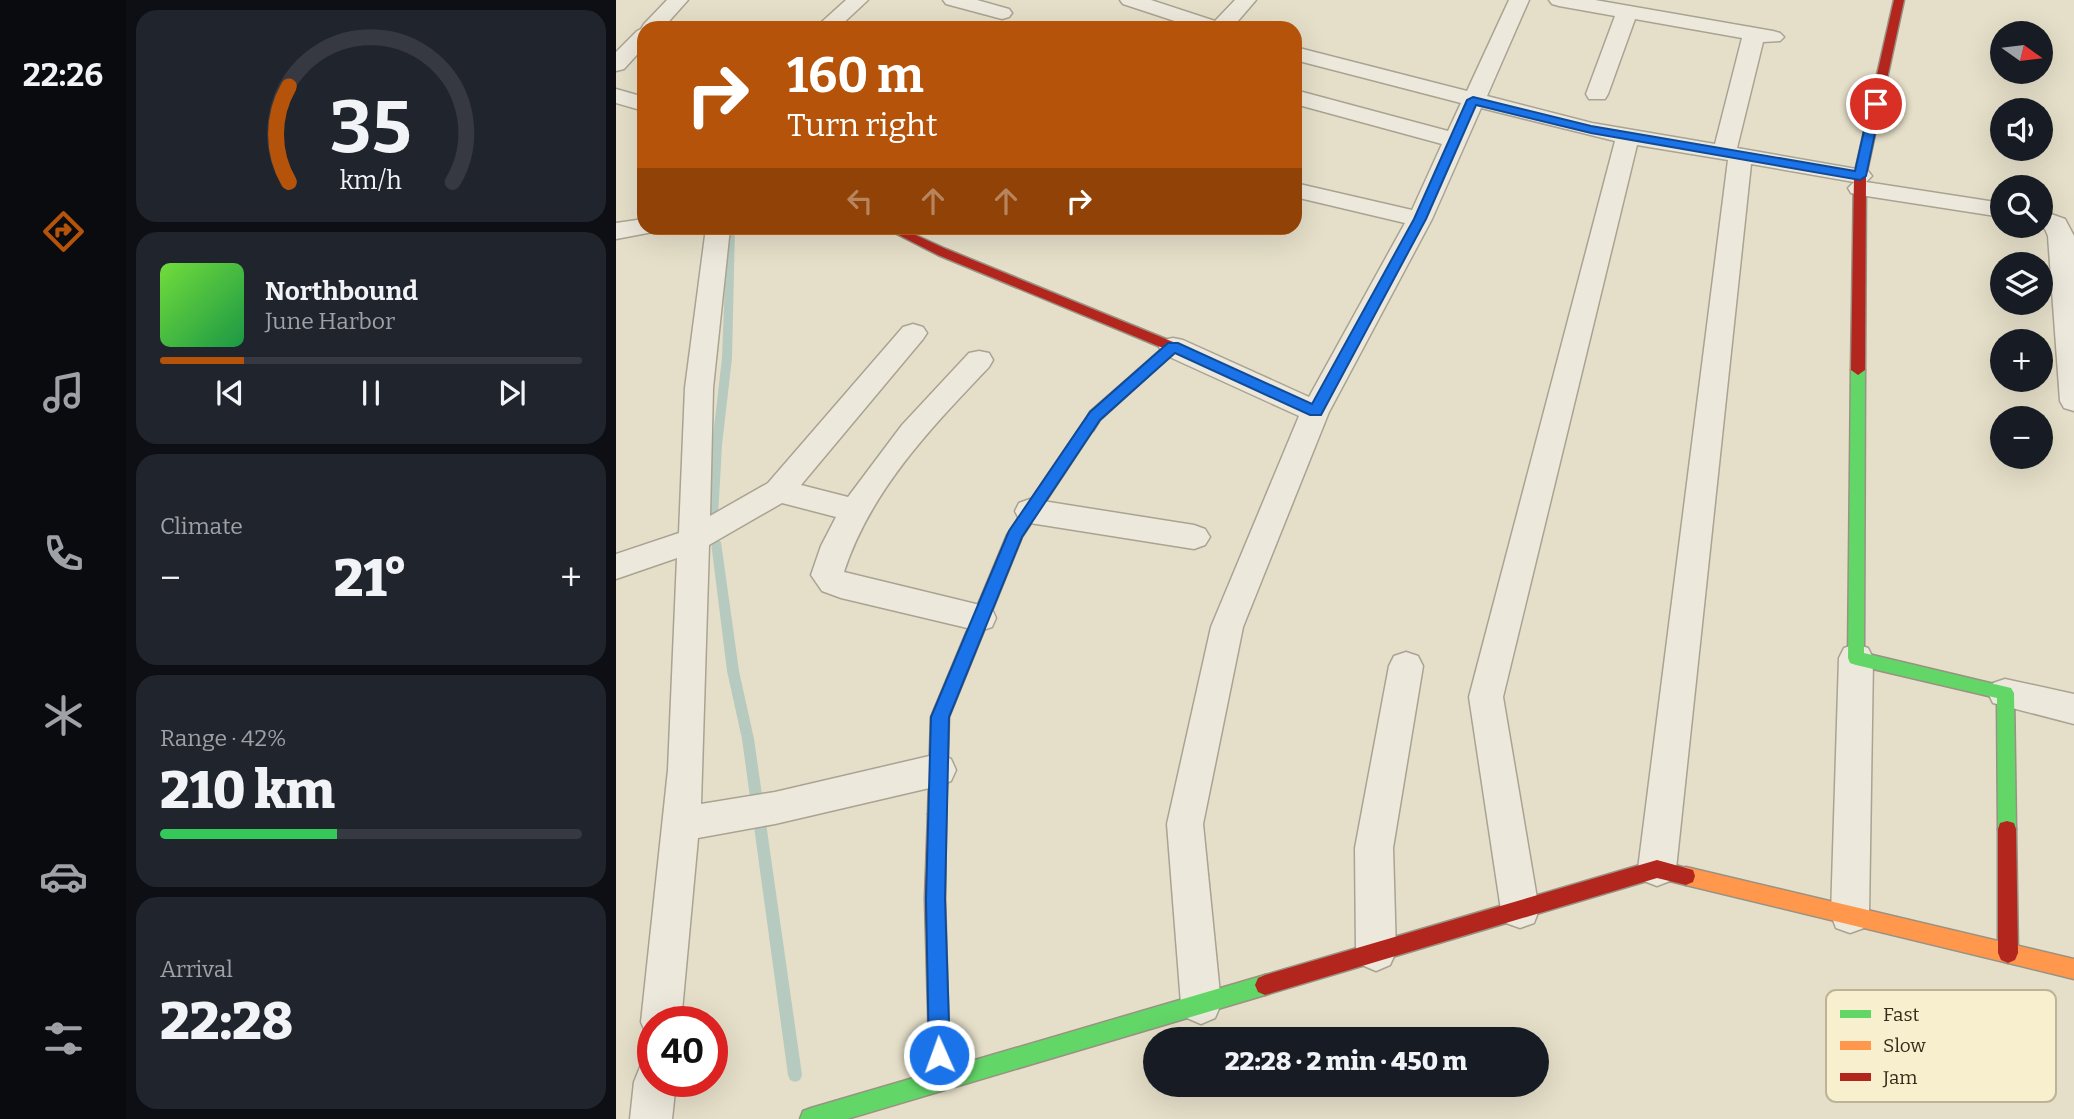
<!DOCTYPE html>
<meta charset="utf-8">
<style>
body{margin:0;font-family:Bitter,serif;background:#20242c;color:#f1f3f6;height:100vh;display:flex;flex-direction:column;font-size:26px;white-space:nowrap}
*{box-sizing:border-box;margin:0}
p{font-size:23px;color:#9ea1a6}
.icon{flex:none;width:38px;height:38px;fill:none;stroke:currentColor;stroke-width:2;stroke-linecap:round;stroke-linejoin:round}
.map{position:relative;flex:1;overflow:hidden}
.details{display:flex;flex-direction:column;gap:10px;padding:10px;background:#0d0f14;width:490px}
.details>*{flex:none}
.guide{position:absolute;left:21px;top:21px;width:665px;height:214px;border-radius:21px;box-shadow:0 7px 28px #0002;background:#b45309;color:#fff;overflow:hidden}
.needle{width:46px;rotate:104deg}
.fabs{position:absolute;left:1374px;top:21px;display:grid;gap:14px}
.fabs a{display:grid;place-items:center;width:63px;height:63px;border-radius:50%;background:#171b24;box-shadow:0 7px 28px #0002;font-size:35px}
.speed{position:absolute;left:21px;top:1006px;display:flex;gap:14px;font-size:35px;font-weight:700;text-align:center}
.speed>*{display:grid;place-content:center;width:91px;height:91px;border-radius:50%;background:#171b24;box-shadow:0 7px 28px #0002;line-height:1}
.speed .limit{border:10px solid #d22;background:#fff;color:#111}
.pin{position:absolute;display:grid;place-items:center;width:60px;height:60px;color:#fff;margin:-30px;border:4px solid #fff;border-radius:50%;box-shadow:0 2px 7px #0007}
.me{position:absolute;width:77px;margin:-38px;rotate:358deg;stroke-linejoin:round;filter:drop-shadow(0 0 5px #0008)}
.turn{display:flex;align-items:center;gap:24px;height:147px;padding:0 35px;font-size:32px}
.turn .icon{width:91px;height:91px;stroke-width:2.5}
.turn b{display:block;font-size:49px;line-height:60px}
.lanes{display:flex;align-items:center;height:66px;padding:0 35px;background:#0003;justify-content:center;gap:35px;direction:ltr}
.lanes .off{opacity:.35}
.big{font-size:52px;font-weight:800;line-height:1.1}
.details .card{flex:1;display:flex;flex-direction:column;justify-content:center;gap:10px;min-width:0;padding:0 24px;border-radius:21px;background:#20242c}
.details .dial{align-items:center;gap:0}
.dial svg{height:182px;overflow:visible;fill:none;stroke:#363941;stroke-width:7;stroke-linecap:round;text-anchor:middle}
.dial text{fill:#f1f3f6;stroke:none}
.song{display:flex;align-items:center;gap:21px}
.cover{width:84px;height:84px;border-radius:10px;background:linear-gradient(135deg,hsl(100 70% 55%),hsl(140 70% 35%))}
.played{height:7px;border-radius:4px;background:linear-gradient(90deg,#b45309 20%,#363941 20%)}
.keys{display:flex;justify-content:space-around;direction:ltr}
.heat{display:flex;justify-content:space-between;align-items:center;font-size:38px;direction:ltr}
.charge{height:10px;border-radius:5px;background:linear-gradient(90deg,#34c759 42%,#363941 0)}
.trip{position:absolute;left:527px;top:1027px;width:406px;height:70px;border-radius:35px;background:#171b24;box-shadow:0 7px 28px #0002;font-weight:800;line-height:70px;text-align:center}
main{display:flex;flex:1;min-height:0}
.dock{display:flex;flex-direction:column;width:126px;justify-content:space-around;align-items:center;background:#090b0e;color:#9ea1a6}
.dock .icon{width:49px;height:49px}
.dock .current{color:#b45309}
.dock b{font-size:32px;color:#f1f3f6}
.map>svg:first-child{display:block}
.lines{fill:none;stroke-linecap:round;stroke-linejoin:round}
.stream{fill:#b6cabf;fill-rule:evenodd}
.street-casing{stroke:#a9a393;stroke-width:3}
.fast-casing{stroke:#999283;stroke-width:3}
.slow-casing{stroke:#999283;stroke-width:3}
.jam-casing{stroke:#999283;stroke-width:3}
.street{fill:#ece8db;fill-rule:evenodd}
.fast{fill:#63d668;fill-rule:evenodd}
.slow{fill:#ff974d;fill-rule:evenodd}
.jam{fill:#b3261e;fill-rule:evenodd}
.route{fill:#1a73e8;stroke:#114b97;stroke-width:2}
.key{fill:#f7efce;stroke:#bdb498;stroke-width:2}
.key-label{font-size:19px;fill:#372c1b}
</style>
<main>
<nav class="dock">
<b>22:26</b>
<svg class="icon current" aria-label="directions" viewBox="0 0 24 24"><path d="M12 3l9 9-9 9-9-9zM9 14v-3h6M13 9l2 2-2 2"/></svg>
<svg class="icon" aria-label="music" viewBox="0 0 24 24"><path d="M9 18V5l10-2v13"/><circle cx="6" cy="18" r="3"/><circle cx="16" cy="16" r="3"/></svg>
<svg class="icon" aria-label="phone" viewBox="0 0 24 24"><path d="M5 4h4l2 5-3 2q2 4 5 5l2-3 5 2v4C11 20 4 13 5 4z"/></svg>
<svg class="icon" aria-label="climate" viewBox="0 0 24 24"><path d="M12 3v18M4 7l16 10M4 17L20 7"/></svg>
<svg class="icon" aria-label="car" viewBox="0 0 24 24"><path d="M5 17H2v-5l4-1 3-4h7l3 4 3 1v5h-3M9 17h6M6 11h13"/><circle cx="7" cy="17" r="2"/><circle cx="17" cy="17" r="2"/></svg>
<svg class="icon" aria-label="filters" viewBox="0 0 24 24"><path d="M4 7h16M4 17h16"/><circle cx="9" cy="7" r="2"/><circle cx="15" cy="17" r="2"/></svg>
</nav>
<section class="details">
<div class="card dial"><svg viewBox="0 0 100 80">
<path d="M14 69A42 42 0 1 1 86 69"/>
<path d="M14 69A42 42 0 0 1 14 27" stroke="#b45309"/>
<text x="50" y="56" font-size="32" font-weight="700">35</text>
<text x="50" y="72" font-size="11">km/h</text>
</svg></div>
<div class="card">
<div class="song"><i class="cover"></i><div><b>Northbound</b><p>June Harbor</p></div></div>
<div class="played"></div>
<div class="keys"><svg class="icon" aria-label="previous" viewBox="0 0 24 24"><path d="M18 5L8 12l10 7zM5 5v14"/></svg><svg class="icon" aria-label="pause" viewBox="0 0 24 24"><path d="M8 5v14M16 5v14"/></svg><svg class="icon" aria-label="next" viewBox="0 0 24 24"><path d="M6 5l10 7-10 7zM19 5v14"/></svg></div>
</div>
<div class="card"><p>Climate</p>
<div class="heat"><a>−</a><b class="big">21°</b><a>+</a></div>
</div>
<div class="card"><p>Range · 42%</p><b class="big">210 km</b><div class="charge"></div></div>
<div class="card"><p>Arrival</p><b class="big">22:28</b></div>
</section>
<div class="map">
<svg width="1458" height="1119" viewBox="0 0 1458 1119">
<rect width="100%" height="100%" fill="#e5dfc9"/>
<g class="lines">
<!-- stream -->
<g class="stream">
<polygon points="111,228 119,228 116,358 106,445 102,517 97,521 92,517 96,445 106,358"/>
<polygon points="100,538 105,542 123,671 138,739 186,1075 184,1080 179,1082 174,1080 172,1075 126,739 111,671 95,542"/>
</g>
<!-- street casing -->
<g class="street-casing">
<g id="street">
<polygon points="51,0 72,0 47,28 28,28 28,47 8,69 0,71 0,52 21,31 25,29 28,24"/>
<polygon points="230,0 252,0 222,28 199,28"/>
<polygon points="327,0 361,0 393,9 396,13 393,17 386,19 330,4"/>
<polygon points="504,0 535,0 599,21 619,0 640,0 616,28 580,28 507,4"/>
<polygon points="893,0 913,0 871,96 976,123 1099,144 1126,38 1019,19 992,94 989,99 973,99 970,94 999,16 943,6 936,4 933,0 979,0 1157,31 1164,33 1168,37 1164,41 1147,42 1121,148 1252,171 1256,176 1250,182 1386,203 1386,217 1244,195 1235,193 1232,188 1238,182 1135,164 1060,869 1054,881 1041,886 1028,881 1022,869 1112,160 1021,145 887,697 923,910 918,923 904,928 890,923 885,910 853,697 999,141 865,108 816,219 713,412 627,627 587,824 605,1004 599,1018 585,1024 571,1018 565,1004 551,824 595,627 683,416 547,354 543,347 547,340 557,338 567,340 693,397 789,223 679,197 679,183 796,210 826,144 679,104 679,90 832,131 845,103 679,60 679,47 851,91"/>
<polygon points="0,89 28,97 28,111 0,103"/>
<polygon points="1424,210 1449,219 1458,236 1458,411 1448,408 1444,401 1432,236 1429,229 1423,226"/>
<polygon points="28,219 28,228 40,228 37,232 0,239 0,223"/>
<path d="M90,228H114L97,388L94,516L152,483L287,327L297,324L307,327L311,333L307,339L185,485L232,497L286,425L353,353L363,351L373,353L377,360L373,367C315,428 254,491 228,572L364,605L376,609L380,618L376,627L364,631L225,598L206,591L195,575L205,546L220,517L166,503L93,545L85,804L159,792L322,754L335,759L340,770L335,781L322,786L159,824L82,838L65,1022H37V1039L31,1036L25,1022L52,770L61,558L0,579V554L63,533L69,388Z"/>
<polygon points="414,499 578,525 589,529 594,537 589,545 578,549 414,523 403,519 399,511 403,503"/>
<polygon points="1240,644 1252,648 1257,658 1253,915 1248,928 1234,933 1220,928 1215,915 1223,658 1228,648"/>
<polygon points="790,652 802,656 807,666 777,848 780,952 774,965 760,971 746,965 740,952 739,848 773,666 778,656"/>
<polygon points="1389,679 1458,694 1458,724 1377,703 1372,693 1377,683"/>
<polygon points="37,1062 37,1082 60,1082 56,1119 14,1119 18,1082 24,1067"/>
</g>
</g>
<!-- fast casing -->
<g class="fast-casing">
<g id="fast">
<polygon points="1242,365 1249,370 1248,653 1395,688 1398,693 1400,829 1398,835 1391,837 1384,835 1382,829 1381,698 1240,665 1234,663 1232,658 1235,370"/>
<polygon points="649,975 656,978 659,985 656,992 649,995 231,1119 184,1119 187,1111 195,1108"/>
</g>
</g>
<!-- slow casing -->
<g class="slow-casing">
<g id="slow">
<polygon points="472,422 479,427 406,537 333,717 330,814 327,820 321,822 315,820 312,814 315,717 391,535 467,423"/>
<polygon points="1070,867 1458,959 1458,979 1070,885 1063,882 1061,876 1063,870"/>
</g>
</g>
<!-- jam casing -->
<g class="jam-casing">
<g id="jam">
<polygon points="1278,0 1288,0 1250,176 1249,370 1242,375 1235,370 1238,176"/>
<polygon points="269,228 284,228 330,249 562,344 564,347 484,420 477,431 467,431 465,427 474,412 547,348 322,255"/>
<polygon points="321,806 327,808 330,814 329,899 334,1081 331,1088 324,1091 317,1088 314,1081 309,899 312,814 315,808"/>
<polygon points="1391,821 1398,823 1400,829 1402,953 1399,960 1392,963 1385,960 1382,953 1382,829 1384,823"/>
<polygon points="1041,860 1077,870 1079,876 1077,882 1070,885 1041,878 649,995 642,992 639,985 642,978 649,975"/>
</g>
</g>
<!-- street -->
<use href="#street" class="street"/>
<!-- fast -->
<use href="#fast" class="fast"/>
<!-- slow -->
<use href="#slow" class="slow"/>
<!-- jam -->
<use href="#jam" class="jam"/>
</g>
<!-- route -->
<polygon class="route" points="857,97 975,126 1239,171 1254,104 1260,101 1265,104 1250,176 1244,180 975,133 860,105 810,219 705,415 694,415 559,353 484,420 406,537 333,717 329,899 334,1055 331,1063 323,1066 316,1063 313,1055 310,899 315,717 393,531 474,412 552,343 562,343 696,404 798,219 851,100"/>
<!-- legend -->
<rect x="1210" y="990" width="230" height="112" rx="10" class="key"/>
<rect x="1224" y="1010" width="31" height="8" fill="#63d668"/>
<rect x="1224" y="1041" width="31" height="9" fill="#ff974d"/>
<rect x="1224" y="1073" width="31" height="8" fill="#b3261e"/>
<g class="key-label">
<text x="1267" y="1021">Fast</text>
<text x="1267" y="1052">Slow</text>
<text x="1267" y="1084">Jam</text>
</g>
</svg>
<div class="fabs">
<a><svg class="needle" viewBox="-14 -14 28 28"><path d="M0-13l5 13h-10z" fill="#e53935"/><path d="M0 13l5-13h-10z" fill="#9ea1a6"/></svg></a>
<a><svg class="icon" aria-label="sound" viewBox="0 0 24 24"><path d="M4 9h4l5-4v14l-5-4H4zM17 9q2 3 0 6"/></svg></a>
<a><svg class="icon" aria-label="search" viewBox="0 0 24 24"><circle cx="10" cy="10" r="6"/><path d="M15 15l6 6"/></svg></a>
<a><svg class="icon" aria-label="layers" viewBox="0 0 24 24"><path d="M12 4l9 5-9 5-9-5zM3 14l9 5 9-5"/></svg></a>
<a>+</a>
<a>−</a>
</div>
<div class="speed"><div class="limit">40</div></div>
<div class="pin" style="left:1260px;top:104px;background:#d93025"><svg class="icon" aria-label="arrive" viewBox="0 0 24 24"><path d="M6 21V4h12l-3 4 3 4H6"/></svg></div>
<svg class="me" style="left:323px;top:1055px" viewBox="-20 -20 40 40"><circle r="17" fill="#1a73e8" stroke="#fff" stroke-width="3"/><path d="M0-11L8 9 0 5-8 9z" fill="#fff"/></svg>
<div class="trip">22:28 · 2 min · 450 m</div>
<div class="guide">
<div class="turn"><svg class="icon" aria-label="right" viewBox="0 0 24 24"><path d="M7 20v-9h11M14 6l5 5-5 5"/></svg><div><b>160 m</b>Turn right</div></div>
<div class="lanes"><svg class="icon off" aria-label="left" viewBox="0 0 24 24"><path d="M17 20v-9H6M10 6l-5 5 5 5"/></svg><svg class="icon off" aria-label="ahead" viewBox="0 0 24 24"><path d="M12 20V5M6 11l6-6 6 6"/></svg><svg class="icon off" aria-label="ahead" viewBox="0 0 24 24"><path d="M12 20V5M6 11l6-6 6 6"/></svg><svg class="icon" aria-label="right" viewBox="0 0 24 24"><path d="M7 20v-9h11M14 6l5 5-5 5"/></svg></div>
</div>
</div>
</main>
